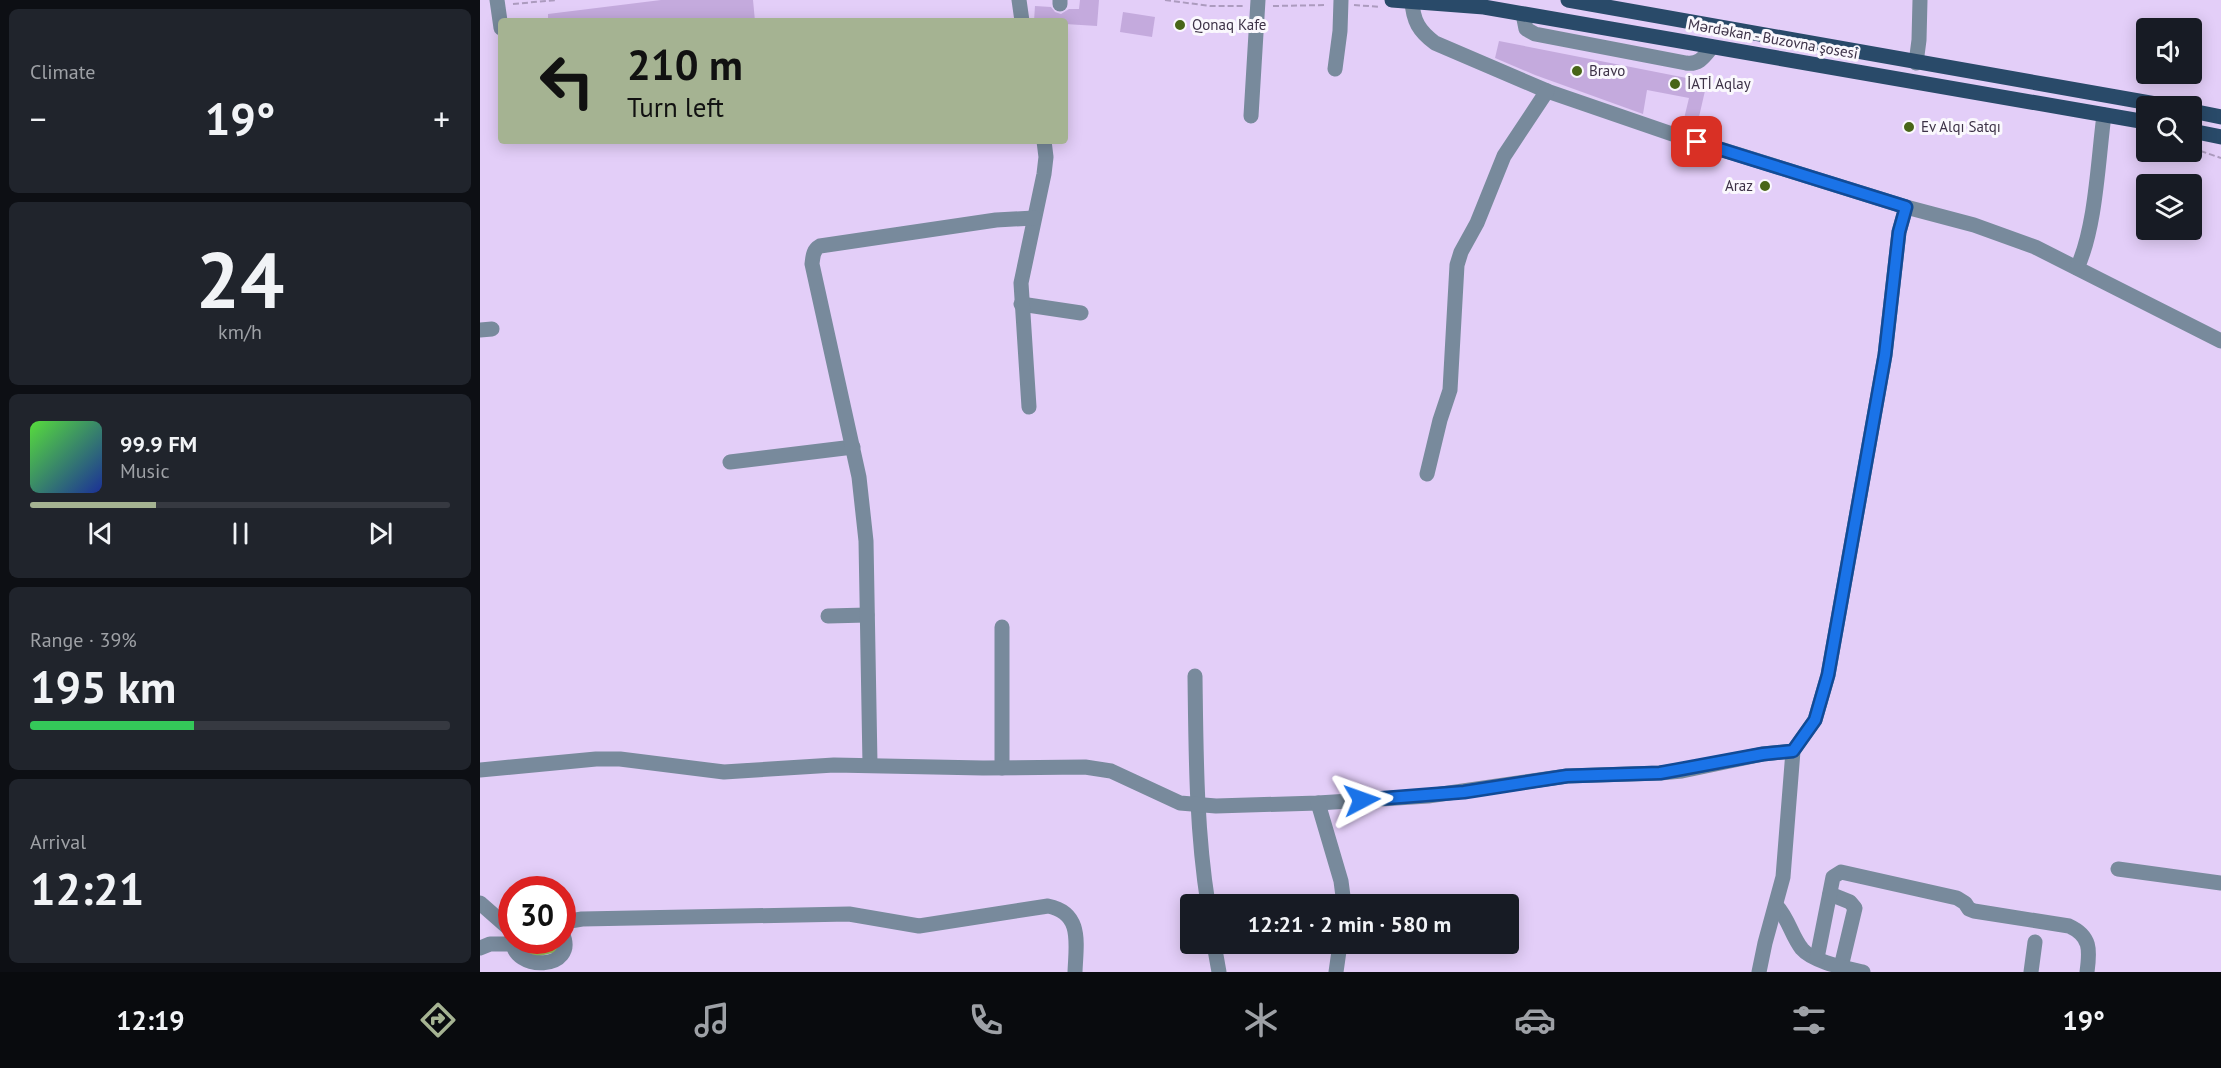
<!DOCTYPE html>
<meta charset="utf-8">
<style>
body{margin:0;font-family:"PT Sans",sans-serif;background:#20242c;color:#f1f3f6;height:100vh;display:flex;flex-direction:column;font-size:22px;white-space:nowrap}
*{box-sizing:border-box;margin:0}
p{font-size:20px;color:#9ea1a6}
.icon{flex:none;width:33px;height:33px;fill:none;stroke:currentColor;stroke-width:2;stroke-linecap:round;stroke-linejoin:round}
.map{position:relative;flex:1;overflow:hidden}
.side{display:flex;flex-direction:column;gap:9px;padding:9px;background:#0d0f14;width:480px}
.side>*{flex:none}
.top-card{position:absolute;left:18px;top:18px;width:570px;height:126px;border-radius:6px;box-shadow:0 3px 15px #0003;background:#a5b392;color:#111;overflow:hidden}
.controls{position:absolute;left:1656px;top:18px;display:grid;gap:12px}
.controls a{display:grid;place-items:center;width:66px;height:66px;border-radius:6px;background:#171b24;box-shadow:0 3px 15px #0003;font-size:30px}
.speed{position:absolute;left:18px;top:876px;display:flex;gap:12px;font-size:30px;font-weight:700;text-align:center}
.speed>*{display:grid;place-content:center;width:78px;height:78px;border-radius:50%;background:#171b24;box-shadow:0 3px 15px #0003;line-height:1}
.speed .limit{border:9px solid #d22;background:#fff;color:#111}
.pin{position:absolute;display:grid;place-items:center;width:51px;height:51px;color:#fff;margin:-26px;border-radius:12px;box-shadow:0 3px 9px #0006}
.me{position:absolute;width:66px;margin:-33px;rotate:86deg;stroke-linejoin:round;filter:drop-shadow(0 0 4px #0008)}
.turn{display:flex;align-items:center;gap:21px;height:126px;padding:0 30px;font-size:27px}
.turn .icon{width:78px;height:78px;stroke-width:2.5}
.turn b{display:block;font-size:42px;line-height:51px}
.big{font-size:45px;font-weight:700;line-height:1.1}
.side .card{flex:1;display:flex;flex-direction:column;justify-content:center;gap:9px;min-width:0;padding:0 21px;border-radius:9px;background:#20242c}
.side .dial{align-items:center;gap:0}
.dial b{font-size:78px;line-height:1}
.song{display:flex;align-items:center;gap:18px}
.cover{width:72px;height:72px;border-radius:9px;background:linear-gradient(135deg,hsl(110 70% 55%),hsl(230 70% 35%))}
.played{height:6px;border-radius:3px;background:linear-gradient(90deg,#a5b392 30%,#363941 30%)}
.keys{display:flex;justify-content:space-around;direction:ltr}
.heat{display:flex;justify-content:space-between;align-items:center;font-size:33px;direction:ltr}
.charge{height:9px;border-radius:4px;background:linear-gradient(90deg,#34c759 39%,#363941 0)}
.trip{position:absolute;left:700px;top:894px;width:339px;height:60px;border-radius:6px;background:#171b24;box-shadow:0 3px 15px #0003;font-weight:700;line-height:60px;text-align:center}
.menu{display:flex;height:96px;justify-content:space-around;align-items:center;background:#090b0e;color:#9ea1a6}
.menu .icon{width:42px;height:42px}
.menu .active{color:#a5b392}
.menu b{font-size:27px;color:#f1f3f6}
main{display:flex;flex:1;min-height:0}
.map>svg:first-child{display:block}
.green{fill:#97c05e}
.building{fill:#c4aadd}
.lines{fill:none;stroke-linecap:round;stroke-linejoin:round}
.path{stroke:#ac9bbe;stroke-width:2;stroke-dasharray:6 3;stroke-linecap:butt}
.minor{stroke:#788a9c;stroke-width:15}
.major{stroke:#294a69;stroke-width:15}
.route-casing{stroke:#114b97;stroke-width:15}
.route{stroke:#1a73e8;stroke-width:10}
.poi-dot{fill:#486518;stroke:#faf8fd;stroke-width:2}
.labels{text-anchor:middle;stroke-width:6;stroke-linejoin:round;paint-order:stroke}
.poi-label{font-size:15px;fill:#3d3247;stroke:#faf8fd;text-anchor:start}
.street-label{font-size:15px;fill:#3d3247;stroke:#faf8fd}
</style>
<main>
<section class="side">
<div class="card"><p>Climate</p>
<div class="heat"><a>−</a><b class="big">19°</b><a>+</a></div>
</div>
<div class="card dial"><b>24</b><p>km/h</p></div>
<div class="card">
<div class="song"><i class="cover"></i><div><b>99.9 FM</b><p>Music</p></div></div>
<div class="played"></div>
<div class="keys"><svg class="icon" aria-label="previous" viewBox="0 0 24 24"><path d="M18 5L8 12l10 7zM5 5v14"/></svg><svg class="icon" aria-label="pause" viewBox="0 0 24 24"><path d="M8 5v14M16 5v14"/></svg><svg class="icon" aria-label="next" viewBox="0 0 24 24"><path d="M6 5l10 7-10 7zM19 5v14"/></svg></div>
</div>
<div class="card"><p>Range · 39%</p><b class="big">195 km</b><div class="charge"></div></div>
<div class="card"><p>Arrival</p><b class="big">12:21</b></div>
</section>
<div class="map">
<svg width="1741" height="972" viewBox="0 0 1741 972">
<rect width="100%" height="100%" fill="#e3cef8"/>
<!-- green -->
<polygon class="green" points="39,940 78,941 77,952 46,959"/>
<!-- building -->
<g class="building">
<polygon points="181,0 273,0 275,21 68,21 68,14"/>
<polygon points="600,0 619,0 617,26 585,24 585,21 554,21 555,6 571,7 575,12 581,14 589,9 599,9"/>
<polygon points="643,12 675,17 672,37 640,32"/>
<polygon points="1019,41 1227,82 1216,130 1202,127 1209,98 1167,90 1163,114 1055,75 1015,58"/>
</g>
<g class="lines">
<!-- path -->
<g class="path">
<polyline points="685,0 730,6 763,6"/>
<polyline points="33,4 77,0"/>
<polyline points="874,5 901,7"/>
<polyline points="793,6 847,5"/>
<polyline points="1712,148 1741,158"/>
</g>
<!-- minor -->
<g class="minor">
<polyline points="17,0 21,28"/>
<polyline points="539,0 542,21"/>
<path d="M932,1C933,21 939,31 955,43L1067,91L1195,135L1426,207L1494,225L1555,247L1741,341"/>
<polyline points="580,4 580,0"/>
<path d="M1043,14L1046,29L1055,34L1206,63C1219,65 1224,57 1232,47"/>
<polyline points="1436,63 1439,40 1440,0"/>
<polyline points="855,69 860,31 861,0"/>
<polyline points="771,116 778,0"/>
<path d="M1597,268C1616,227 1618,160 1624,115"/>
<polyline points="541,304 601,313"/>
<polyline points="0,330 12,329"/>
<polyline points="549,407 541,283 564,174 566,157 564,141"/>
<polyline points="250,462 373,447"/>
<polyline points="947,474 960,420 970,390 977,265 981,252 997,223 1024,156 1067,91"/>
<polyline points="348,616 387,615"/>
<path d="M715,676C716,752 716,829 728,904"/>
<path d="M390,764L386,541L379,477L332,264C333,256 333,250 340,246L516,220L554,218"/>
<polyline points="522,768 522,627"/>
<polyline points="0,770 116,759 140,759 244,772 354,765 503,768 605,767 631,771 700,803 736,806 838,803 948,796 1087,776 1180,773 1202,771 1283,754 1313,751"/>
<polyline points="838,803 861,881 864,904"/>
<polyline points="1638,869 1741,883"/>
<polyline points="1350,894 1370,902 1375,908 1361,967"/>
<polyline points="0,903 32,931"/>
<path d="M1296,905C1309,919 1311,935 1322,949C1333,962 1366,968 1383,972"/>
<path d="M82,926L90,921L102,919L369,914L439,926L568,906C603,913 596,944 595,972"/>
<path d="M33,940C31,972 100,971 82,933"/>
<polyline points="734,944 739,972"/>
<polyline points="0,948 10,944 32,944"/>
<path d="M1337,958L1353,877L1361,872L1477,898L1485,903L1489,909L1494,911L1589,926C1611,936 1610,950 1607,972"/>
<polyline points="856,972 860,944"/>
<polyline points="1279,972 1285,943 1303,877 1313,751 1335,720 1348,675 1405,355 1419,232 1426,207"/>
<polyline points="1551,972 1555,942"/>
</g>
<!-- major -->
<g class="major">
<polyline points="912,0 1004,7 1666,122"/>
<polyline points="1088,0 1687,106"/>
<polyline points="1712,111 1741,117"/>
<polyline points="1712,131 1741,137"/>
</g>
</g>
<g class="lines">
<!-- route casing -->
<g class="route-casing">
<polyline id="route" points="882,800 984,792 1087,776 1180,773 1283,754 1313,751 1335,720 1348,675 1405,355 1419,232 1426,207 1217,142"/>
</g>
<!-- route -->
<use href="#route" class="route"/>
</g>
<!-- markers -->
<g class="poi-dot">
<circle cx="700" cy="25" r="6"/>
<circle cx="1097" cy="71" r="6"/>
<circle cx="1195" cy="84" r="6"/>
<circle cx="1429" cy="127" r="6"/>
<circle cx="1285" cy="186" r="6"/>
</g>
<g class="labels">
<!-- poi labels -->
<g class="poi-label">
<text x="712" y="30">Qonaq Kafe</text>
<text x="1109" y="76">Bravo</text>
<text x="1207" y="89">İATİ Aqlay</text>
<text x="1441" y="132">Ev Alqı Satqı</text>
<text x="1273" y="191" text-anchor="end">Araz</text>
</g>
<!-- street labels -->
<g class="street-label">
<text transform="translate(1293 39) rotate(10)" y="5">Mərdəkan - Buzovna şosesi</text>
</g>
</g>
</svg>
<div class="controls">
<a><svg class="icon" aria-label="sound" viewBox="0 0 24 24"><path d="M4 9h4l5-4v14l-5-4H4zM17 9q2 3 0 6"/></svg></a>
<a><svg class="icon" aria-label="search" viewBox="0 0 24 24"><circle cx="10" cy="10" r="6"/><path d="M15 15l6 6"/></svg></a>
<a><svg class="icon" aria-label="layers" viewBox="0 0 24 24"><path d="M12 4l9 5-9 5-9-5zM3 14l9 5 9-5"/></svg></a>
</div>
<div class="speed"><div class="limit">30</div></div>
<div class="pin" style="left:1217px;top:142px;background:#d93025"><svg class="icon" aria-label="arrive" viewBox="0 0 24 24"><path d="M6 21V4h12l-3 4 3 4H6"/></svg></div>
<svg class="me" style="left:882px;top:800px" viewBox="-20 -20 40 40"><path d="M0-17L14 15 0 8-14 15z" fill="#1a73e8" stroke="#fff" stroke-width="4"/></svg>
<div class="trip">12:21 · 2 min · 580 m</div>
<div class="top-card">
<div class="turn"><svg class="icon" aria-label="left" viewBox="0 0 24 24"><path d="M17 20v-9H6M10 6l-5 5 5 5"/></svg><div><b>210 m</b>Turn left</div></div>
</div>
</div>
</main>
<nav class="menu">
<b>12:19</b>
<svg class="icon active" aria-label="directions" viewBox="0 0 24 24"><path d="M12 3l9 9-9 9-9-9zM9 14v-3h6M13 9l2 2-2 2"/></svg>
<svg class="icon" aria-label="music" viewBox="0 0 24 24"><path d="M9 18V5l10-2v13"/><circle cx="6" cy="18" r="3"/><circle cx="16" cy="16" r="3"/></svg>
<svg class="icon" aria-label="phone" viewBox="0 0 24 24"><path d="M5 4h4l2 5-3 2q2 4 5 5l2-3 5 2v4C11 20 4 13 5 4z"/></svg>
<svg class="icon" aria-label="climate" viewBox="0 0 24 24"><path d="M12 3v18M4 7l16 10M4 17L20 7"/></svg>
<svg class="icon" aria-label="car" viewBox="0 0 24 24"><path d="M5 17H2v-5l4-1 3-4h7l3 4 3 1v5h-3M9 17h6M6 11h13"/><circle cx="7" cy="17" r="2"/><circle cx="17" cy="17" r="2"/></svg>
<svg class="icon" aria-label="filters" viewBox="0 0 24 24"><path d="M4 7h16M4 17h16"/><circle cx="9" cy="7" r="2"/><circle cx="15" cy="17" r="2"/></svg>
<b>19°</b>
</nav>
